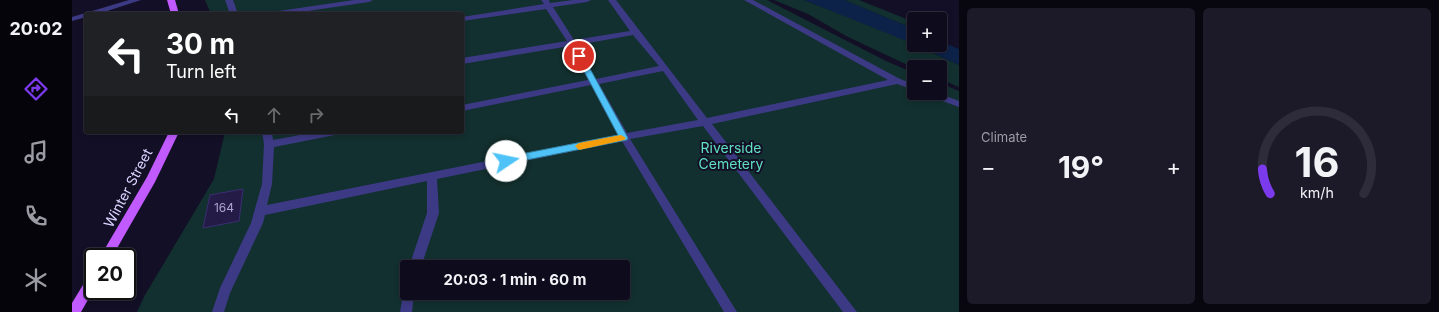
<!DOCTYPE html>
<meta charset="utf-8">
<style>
body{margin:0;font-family:Inter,sans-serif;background:#1c1929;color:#f1f3f6;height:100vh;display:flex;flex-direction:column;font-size:15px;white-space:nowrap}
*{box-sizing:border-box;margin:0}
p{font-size:13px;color:#9b9ba3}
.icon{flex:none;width:22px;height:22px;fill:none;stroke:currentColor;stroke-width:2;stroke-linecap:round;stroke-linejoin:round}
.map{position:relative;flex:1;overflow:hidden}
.details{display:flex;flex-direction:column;gap:8px;padding:8px;background:#08060f;width:480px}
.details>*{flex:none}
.top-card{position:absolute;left:12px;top:12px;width:380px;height:122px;border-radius:4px;box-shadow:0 2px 6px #0003,0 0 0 1px #2e2b3b;background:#202124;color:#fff;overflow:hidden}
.fabs{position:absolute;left:835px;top:12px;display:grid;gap:8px}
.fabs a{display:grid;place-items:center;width:40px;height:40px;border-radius:4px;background:#0e0b1c;box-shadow:0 2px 6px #0003,0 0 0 1px #2e2b3b;font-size:20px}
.speed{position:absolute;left:12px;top:248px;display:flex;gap:8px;font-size:20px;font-weight:700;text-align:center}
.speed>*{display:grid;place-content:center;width:52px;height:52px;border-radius:50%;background:#0e0b1c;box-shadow:0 2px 6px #0003,0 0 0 1px #2e2b3b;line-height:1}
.speed .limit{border:2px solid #111;border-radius:6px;background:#fff;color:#111}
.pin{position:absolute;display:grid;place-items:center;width:34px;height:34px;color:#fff;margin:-17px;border:2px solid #fff;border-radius:50%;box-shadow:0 1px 4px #0007}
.me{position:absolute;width:44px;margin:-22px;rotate:79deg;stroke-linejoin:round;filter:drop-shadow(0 0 3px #0008)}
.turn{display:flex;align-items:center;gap:14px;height:84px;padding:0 16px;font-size:18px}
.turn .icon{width:52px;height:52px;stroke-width:2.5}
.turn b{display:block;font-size:28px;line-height:34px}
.lanes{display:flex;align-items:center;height:38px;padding:0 16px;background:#0003;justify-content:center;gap:20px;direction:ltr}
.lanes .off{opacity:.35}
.big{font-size:30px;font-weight:700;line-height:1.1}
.details .tile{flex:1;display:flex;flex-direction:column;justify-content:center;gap:6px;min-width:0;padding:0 14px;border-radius:6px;background:#1c1929}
.details .dial{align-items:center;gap:0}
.dial svg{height:104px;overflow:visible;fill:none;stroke:#2e2b3b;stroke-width:7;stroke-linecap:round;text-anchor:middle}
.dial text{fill:#f1f3f6;stroke:none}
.heat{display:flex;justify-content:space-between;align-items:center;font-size:22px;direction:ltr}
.details .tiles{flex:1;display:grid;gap:8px;grid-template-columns:repeat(2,1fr)}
.trip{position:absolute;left:328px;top:260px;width:230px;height:40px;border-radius:4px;background:#0e0b1c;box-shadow:0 2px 6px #0003,0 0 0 1px #2e2b3b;font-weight:700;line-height:40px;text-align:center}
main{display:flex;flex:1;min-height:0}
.tabs{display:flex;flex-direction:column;width:72px;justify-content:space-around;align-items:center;background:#06040b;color:#9b9ba3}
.tabs .icon{width:28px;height:28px}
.tabs .current{color:#7c3aed}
.tabs b{font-size:18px;color:#f1f3f6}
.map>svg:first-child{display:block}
.green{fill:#12302f;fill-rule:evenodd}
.water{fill:#0c2248}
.building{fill:#241b47;stroke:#3b2d73}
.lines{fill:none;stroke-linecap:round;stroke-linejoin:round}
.service{fill:#3d3a85;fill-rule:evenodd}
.primary{fill:#c25bff;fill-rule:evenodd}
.route{fill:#4fc3f7;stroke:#337fa1}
.slow{fill:#f59e0b}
.labels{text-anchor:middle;stroke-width:4;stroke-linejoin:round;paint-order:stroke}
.number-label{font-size:12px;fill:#aca6d1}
.park-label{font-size:14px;fill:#5fe0c0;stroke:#130f26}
.street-label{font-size:14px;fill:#d9d4ff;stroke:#130f26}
</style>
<main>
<nav class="tabs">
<b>20:02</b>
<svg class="icon current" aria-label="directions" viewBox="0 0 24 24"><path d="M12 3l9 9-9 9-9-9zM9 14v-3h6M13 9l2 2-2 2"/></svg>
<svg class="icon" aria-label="music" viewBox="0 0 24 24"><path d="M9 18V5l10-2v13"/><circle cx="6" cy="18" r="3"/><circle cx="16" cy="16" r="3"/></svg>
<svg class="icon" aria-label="phone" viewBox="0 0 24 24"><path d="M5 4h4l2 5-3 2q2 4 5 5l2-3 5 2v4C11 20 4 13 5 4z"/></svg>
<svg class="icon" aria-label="climate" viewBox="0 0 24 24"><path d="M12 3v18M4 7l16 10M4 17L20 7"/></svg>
</nav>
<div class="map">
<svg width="887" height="312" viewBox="0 0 887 312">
<rect width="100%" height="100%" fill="#130f26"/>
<!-- green -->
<g class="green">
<path d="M133,0H695L814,61L842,73V93H868V83L887,91V312H65L73,295L142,179L153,132H390V14H139ZM335,267H551V293H335Z"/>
<polygon points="702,0 732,0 818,33 887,65 887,87 868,79 868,67 842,68 774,36 736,14"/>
<polygon points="772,0 787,0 842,22 842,29"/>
</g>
<!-- water -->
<g class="water">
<polygon points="732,0 772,0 842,29 842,44"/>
<polygon points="868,41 887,49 887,65 845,45 868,45"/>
</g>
<!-- building -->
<polygon class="building" points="171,189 167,221 131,228 138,195"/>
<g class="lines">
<!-- service -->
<g class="service">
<polygon points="57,0 69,0 26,14 14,14 14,17 0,21 0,17"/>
<polygon points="153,0 161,0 166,14 158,14"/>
<polygon points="282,0 301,0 297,2 215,14 196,14 200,12"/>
<path d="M469,0H477L478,3L501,0H519L515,2L481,7L502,40L558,31L536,0H544L635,118L816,80L672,0H681L828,79L842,84V90L825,84L640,124L785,312H771L631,126L558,139L665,312H652L550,141L365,179L367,213L349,267H337L355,213V181L193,215L191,223L158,293L152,312H140L148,288L179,223L190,184L192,144L190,132H200L201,140L244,132H268L263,135L202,147L200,184L195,205L546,135L519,85L390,111V105L516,80L498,46L390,64V58L495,41L474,9L390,21V17L472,4ZM561,35L587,66L524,79L505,45ZM591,71L626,120L555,133L527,84Z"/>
<polygon points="853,93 866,93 887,101 887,107 854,95"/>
<polygon points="335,288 335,293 342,293 340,312 328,312 332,289"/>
</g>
<!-- primary -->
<g class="primary">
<polygon points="95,0 103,0 107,14 99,14"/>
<polygon points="97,132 107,132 83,182 40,257 28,257 75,177"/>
<polygon points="21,273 21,291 9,312 0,312 0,303 17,275"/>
</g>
</g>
<!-- route -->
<polygon class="route" points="505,55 511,56 556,138 555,140 434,164 431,163 430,161 434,157 546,135 504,56"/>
<!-- slow -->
<polygon class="slow" points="549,135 554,138 552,140 507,150 503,146 507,143"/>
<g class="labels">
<!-- number labels -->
<g class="number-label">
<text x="152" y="212">164</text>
</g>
<!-- park labels -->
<g class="park-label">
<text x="659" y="153">Riverside<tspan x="659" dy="16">Cemetery</tspan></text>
</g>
<!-- street labels -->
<g class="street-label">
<text transform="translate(56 188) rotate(-62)" y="5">Winter Street</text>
</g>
</g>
</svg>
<div class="fabs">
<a>+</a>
<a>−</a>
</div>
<div class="speed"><div class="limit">20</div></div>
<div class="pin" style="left:507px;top:56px;background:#d93025"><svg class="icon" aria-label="arrive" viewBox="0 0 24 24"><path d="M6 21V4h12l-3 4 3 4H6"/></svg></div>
<svg class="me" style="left:434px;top:161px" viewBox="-20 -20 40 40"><circle r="19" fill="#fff"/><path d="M0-13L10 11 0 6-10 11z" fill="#4fc3f7"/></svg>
<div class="trip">20:03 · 1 min · 60 m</div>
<div class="top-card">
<div class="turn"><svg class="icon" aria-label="left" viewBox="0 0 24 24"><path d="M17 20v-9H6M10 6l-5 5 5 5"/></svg><div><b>30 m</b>Turn left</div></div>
<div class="lanes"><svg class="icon" aria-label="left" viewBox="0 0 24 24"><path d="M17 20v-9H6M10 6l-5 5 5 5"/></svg><svg class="icon off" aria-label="ahead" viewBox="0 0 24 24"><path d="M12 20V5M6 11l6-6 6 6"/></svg><svg class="icon off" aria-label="right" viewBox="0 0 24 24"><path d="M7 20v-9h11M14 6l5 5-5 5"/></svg></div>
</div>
</div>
<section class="details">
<div class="tiles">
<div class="tile"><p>Climate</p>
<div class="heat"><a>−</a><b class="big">19°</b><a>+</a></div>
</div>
<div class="tile dial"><svg viewBox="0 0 100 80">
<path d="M14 69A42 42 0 1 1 86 69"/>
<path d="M14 69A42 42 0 0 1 8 50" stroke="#7c3aed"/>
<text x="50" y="56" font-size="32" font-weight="700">16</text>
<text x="50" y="72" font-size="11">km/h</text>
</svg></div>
</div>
</section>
</main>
